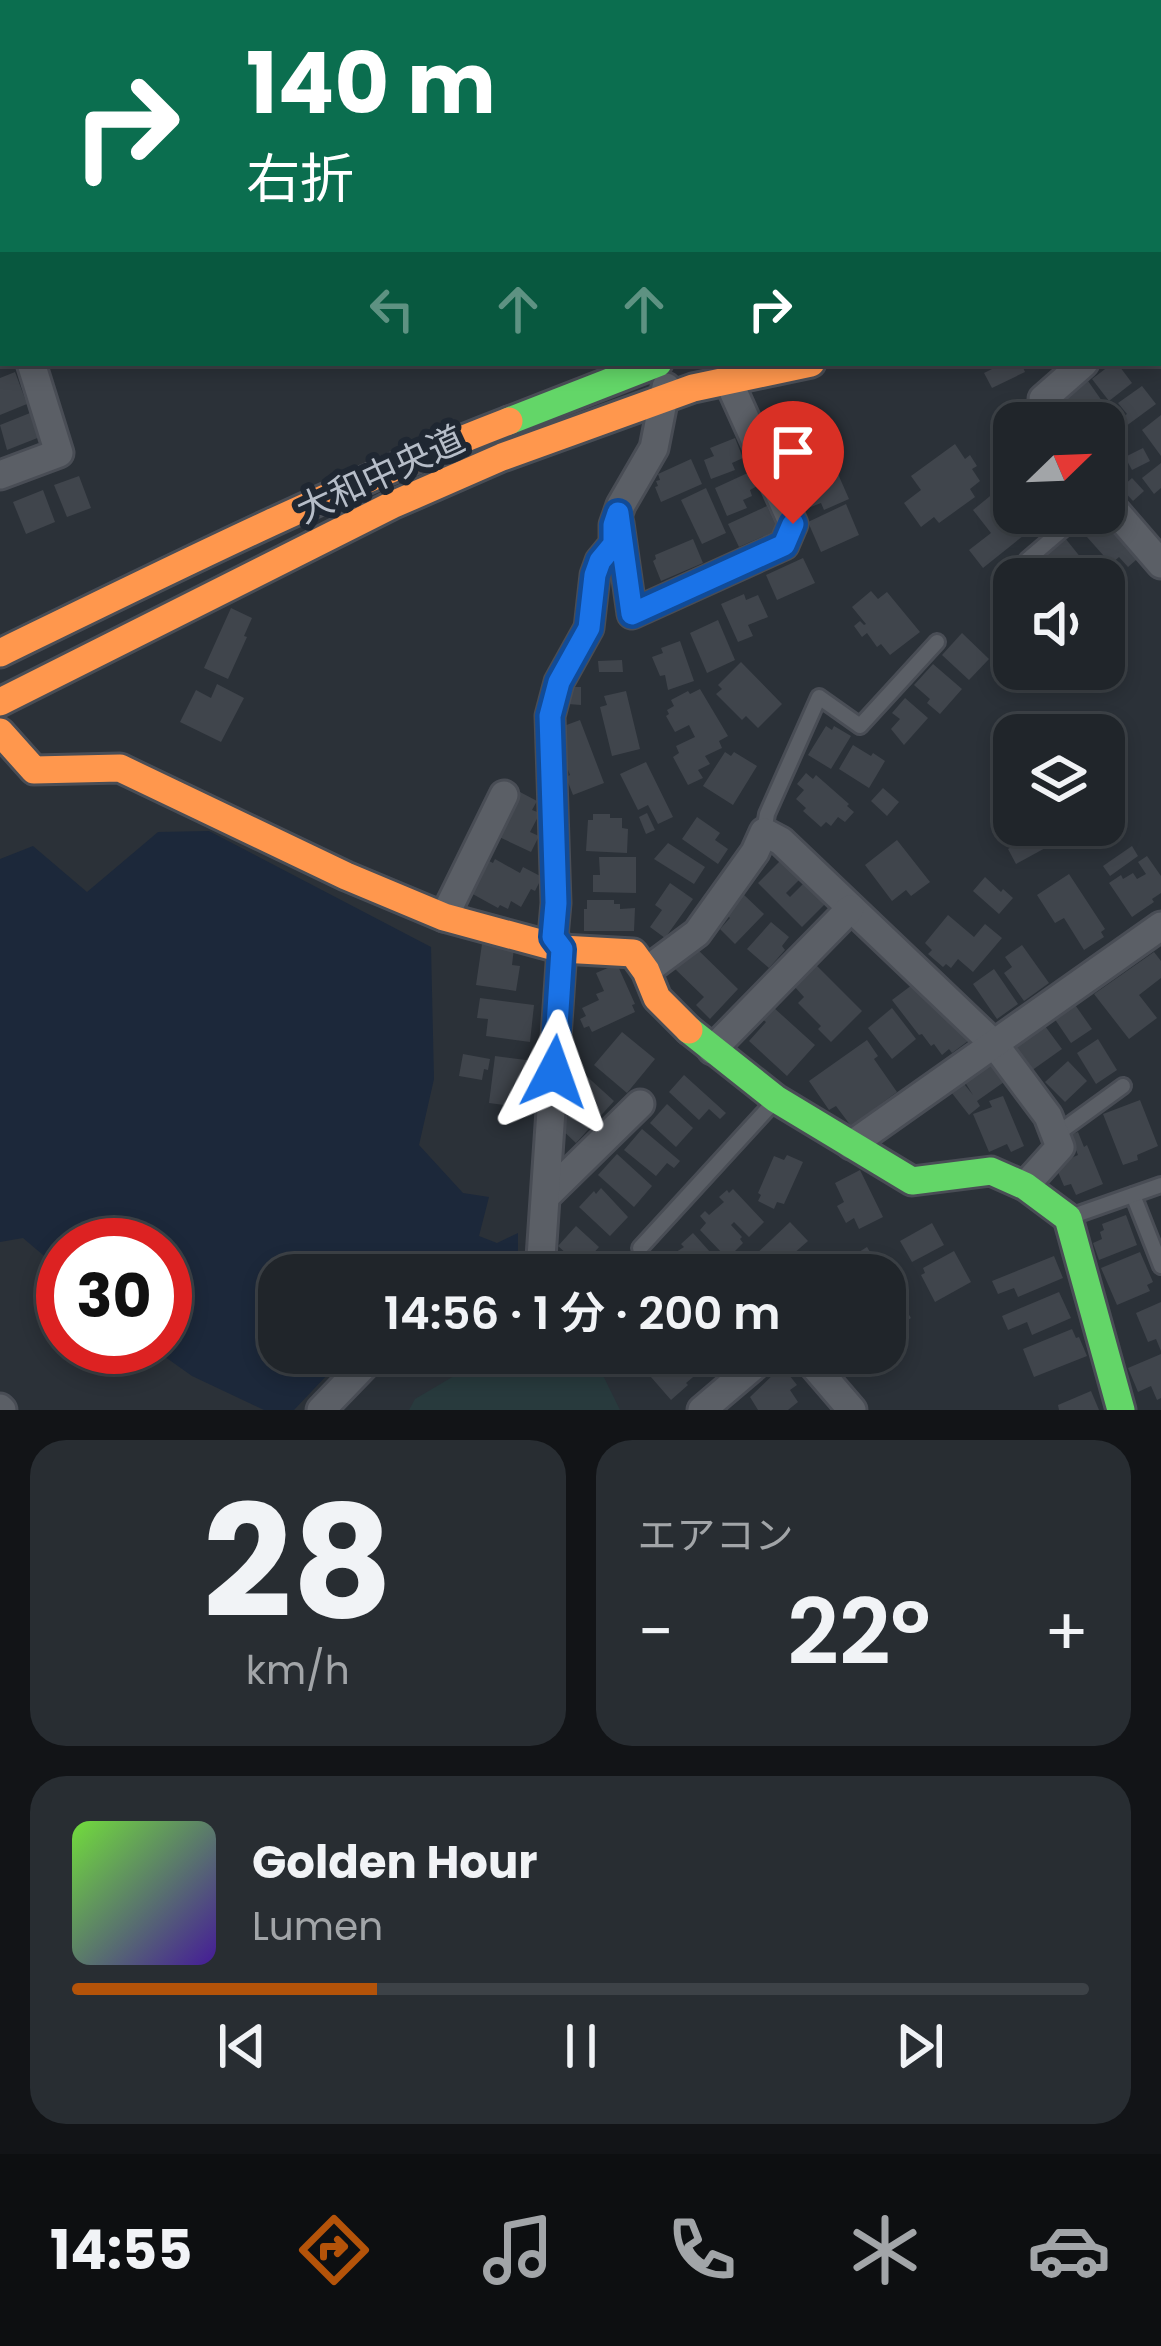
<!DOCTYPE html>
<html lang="ja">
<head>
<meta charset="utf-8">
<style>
	body { margin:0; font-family:Poppins,"Noto Sans JP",sans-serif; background:#282d32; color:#f1f3f6; height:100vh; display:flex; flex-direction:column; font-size:45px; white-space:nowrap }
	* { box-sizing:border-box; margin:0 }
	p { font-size:39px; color:#a2a5a8 }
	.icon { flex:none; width:66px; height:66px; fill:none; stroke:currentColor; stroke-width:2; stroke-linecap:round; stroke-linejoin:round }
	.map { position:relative; height:1410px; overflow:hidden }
	.sheet { display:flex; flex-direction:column; gap:30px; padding:30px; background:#121417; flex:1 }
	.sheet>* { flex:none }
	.guide { position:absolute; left:0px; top:0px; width:1161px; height:366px; box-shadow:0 6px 18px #0003,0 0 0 3px #3d4247; background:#0b6e4f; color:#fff; overflow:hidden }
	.needle { width:78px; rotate:67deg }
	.controls { position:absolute; left:993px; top:402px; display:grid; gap:24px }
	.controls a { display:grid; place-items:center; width:132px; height:132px; border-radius:24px; background:#20252a; box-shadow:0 6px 18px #0003,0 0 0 3px #3d4247; font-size:60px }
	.speed { position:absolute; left:36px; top:1218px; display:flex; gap:24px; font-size:60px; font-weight:700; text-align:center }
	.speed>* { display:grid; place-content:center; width:156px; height:156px; border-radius:50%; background:#20252a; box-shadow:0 6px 18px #0003,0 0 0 3px #3d4247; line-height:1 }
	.speed .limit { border:18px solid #d22; background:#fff; color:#111 }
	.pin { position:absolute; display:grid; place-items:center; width:102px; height:102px; color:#fff; margin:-123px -51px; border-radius:50% 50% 50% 0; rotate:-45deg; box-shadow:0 0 12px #0007 }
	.pin .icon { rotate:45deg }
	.me { position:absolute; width:132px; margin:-66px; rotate:4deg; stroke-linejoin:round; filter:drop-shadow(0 0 9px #0008) }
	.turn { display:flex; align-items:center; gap:42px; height:252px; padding:0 48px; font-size:54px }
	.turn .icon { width:156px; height:156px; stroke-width:2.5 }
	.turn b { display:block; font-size:84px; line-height:102px }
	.lanes { display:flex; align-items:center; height:114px; padding:0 48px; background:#0003; justify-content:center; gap:60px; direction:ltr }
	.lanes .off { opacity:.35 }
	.big { font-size:90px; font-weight:600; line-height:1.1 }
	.sheet .card { flex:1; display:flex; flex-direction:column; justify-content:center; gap:18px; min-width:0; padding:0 42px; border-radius:36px; background:#282d32 }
	.sheet .dial { align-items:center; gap:0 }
	.dial b { font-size:156px; line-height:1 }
	.song { display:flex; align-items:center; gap:36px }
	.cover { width:144px; height:144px; border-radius:18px; background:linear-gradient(135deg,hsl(100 70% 55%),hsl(260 70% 35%)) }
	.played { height:12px; border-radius:6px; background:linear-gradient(90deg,#b45309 30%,#3d4247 30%) }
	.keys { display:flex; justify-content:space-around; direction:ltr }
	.heat { display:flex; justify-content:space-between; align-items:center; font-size:66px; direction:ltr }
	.sheet .tiles { flex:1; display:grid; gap:30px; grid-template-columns:1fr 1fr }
	.card:last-child { grid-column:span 2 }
	.trip { position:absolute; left:258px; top:1254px; width:648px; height:120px; border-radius:36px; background:#20252a; box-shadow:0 6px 18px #0003,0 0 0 3px #3d4247; font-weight:600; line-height:120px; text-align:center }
	.menu { display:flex; height:192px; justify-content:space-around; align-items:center; background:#0d0f11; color:#a2a5a8 }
	.menu .icon { width:84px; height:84px }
	.menu .selected { color:#b45309 }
	.menu b { font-size:54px; color:#f1f3f6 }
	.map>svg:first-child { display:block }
	.green { fill:#283a3d }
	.water { fill:#1c283a }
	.building { fill:#40454c }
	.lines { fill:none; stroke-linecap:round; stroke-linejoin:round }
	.lane-casing { stroke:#494d55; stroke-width:20 }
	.street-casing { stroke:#494d55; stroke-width:33 }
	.fast-casing { stroke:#494d55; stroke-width:33 }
	.slow-casing { stroke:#494d55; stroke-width:33 }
	.lane { stroke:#5b5f66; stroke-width:14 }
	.street { stroke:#5b5f66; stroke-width:27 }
	.fast { stroke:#63d668; stroke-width:27 }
	.slow { stroke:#ff974d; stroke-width:27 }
	.route-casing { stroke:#114b97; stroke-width:30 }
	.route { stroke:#1a73e8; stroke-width:21 }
	.labels { text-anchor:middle; stroke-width:12; stroke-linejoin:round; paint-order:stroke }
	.street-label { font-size:36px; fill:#b6bdc8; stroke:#1f2732 }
</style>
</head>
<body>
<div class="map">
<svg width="1161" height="1410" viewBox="0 0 1161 1410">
	<rect width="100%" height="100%" fill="#2b3138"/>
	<path class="green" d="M493 1353H592L620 1410H409L415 1399Z"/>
	<path class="water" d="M209 831 431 947 434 1079 419 1145 463 1193 489 1197 479 1236 497 1243 518 1233V1272L511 1275H279V1353H348L294 1410H264L192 1376 151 1347H165V1245H63V1272L23 1238 0 1242V859L33 846 87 892 158 832Z"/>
	<g class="building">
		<path d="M1004 363H1021L1025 372 992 388 984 373Z"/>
		<path d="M1113 363H1117L1132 383 1109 401 1092 379Z"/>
		<path d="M15 372 27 404 0 415V378Z"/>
		<path d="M1088 381 1102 401 1073 421 1066 411 1072 407 1066 397Z"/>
		<path d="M1142 386 1156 404 1118 432 1113 424 1127 414 1118 403Z"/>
		<path d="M793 409 796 416 808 411 817 435 783 449 776 433 784 430 779 415Z"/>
		<path d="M30 413 40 437 7 450 0 425Z"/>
		<path d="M1161 415V456L1142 430Z"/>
		<path d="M735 438 743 458 732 463 735 470 711 479 704 460 714 456 710 448Z"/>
		<path d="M823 443 835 470 815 479 809 466 791 474 785 460Z"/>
		<path d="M955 444 965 459 970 455 977 466 972 469 980 481 970 489 975 497 939 523 934 517 921 527 904 503 921 490 911 476Z"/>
		<path d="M1143 448 1150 461 1132 470 1125 457Z"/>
		<path d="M691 459 702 484 661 502 655 487 658 486 656 481 660 480 658 474Z"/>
		<path d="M1161 463V488L1154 494 1142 478Z"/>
		<path d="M752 471 759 485 750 490 752 496 743 500 747 508 727 516 715 488Z"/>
		<path d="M838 474 849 499 824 510 821 503 808 508 801 491Z"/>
		<path d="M79 476 91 508 67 517 54 485Z"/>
		<path d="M1132 478 1144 491 1133 501 1121 488Z"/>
		<path d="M1006 483 1014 493V513H1022L1019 516 1026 525 1034 520 1038 524 983 568 969 550 991 533 973 510Z"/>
		<path d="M706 488 726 533 702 544 681 500Z"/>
		<path d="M43 490 55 522 26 534 13 502Z"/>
		<path d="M846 504 859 535 821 552 808 522Z"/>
		<path d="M767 506 778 530 739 547 728 524Z"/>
		<path d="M1107 511 1144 553 1128 567 1119 557 1111 564 1079 528 1096 513 1100 517Z"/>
		<path d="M1065 538 1098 579H1061L1043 556Z"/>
		<path d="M693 539 703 563 661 581 653 561 656 559 655 555Z"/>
		<path d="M803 558 815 583 777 600 766 575Z"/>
		<path d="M1015 560 1030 579H1014V603L1011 600 1006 604 994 590 1000 585 993 576Z"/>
		<path d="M871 591 878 599 887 592 920 632 890 655 881 644 877 647 867 633 862 637 854 626 860 621 864 625 866 624 852 607Z"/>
		<path d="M744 594 746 600 758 595 768 617 748 625 753 636 738 642 721 604Z"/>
		<path d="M231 608 252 618 244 636 247 637 228 679 204 668Z"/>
		<path d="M718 620 735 660 707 673 690 633Z"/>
		<path d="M962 633 989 659 969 680 942 655Z"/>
		<path d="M680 641 694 681 668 690 665 675 660 676 652 657 663 653 661 648Z"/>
		<path d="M622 660 623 672H599L598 661Z"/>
		<path d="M741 662 782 704 758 728 746 716 742 720 716 694 722 689 718 685Z"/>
		<path d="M933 664 962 689 940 714 927 703 930 699 914 685Z"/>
		<path d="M217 684 244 698 221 742 180 722 196 690 211 698Z"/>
		<path d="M569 687H581V705L568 704Z"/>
		<path d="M700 689 728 736 719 741 722 748 705 756 710 764 698 770 703 778 688 785 673 757 679 753 676 746 695 737 689 725 675 732 666 716 669 714 667 710 674 706 671 700 688 691 690 694Z"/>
		<path d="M626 691 640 749 612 756 600 707 607 705 604 696Z"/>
		<path d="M905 698 928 718 904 745 891 729 900 719 892 713Z"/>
		<path d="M580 720 604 783 573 795 566 777 570 775 559 746 567 742 561 727Z"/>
		<path d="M826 726 832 730 834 726 851 736 831 769 808 755Z"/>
		<path d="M853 745 871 756 873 753 885 761 869 788 839 769Z"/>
		<path d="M725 752 731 756 734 752 757 766 733 805 703 786Z"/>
		<path d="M646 762 673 817 658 824 648 805 638 810 620 774Z"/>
		<path d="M806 773 813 779 816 775 849 804 847 806 854 812 845 822 838 817 831 826 826 822 821 827 803 811 806 808 796 799 804 790 797 784Z"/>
		<path d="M883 788 899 802 887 816 871 801Z"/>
		<path d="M520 792 537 801 532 810 540 813 530 832 539 836 531 852 497 836Z"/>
		<path d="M647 813 655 830 646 834 639 817Z"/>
		<path d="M593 814H610V818H622V828L628 829 627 853 586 851 588 820H593Z"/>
		<path d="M697 817 720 833 715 840 728 849 718 864 682 839Z"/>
		<path d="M1032 825H1049L1058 841 1016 864 1008 849 1016 844 1012 836Z"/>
		<path d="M1074 825H1102L1077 835Z"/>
		<path d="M897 840 930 882 911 896 906 890 892 901 865 865Z"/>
		<path d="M668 843 705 867 694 884 654 859Z"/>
		<path d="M1132 846 1138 856 1110 876 1103 866Z"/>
		<path d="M785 856 804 875 786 893 790 897 808 879 829 900 802 927 758 883Z"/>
		<path d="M1147 856 1161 876V893L1152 899 1154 902 1132 917 1109 883 1121 875 1123 879 1133 873 1137 879 1146 874 1138 862Z"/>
		<path d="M599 857H636V893L593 892V875H600Z"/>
		<path d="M495 859 520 873 523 867 542 877 535 891 531 889 521 907 511 901 508 909 500 905 498 908 469 892 487 860 493 863Z"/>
		<path d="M1069 874 1105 929 1101 932 1104 937 1084 950 1064 918 1055 923 1037 895Z"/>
		<path d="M985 877 1001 892 1003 889 1013 898 999 914 973 891Z"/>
		<path d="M670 883 693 899 665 938 650 927 662 910 655 905Z"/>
		<path d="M743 894 764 914 735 944 720 929 730 918 725 913Z"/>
		<path d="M587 900H614V904H620V909L635 908 634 931H584V909H587Z"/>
		<path d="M948 915 974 937 985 924 1002 938 973 972 958 959 951 968 946 964 943 967 928 954 932 950 925 943Z"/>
		<path d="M771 922 789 937 782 946 785 950 769 968 747 949Z"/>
		<path d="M482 944 514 948 512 965 520 966 516 991 476 985Z"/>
		<path d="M693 945 738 989 710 1019 696 1005 704 997 673 967Z"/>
		<path d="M1022 945 1049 983 1024 1001 1004 973 1012 967 1005 957Z"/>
		<path d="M1154 952 1161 961V978L1139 995 1157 1018 1129 1039 1094 994Z"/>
		<path d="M617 964 635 1004 632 1005 635 1012 592 1032 589 1026 584 1028 580 1019 586 1016 582 1008 599 1000 596 994 604 991 596 973Z"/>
		<path d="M815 964 862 1011 831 1042 818 1029 821 1026 798 1003 804 997 794 986Z"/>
		<path d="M994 969 1018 1004 997 1019 973 984Z"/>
		<path d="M916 982 943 1016 951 1010 972 1038 952 1053 949 1049 942 1055 934 1044 931 1046 922 1034 919 1035 892 1000Z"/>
		<path d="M480 998 534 1005 530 1042 486 1036 488 1019 477 1018Z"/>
		<path d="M1073 1002 1092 1029 1071 1043 1052 1015Z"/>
		<path d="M773 1007 815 1045 787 1076 749 1041 766 1022 762 1019Z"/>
		<path d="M892 1008 916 1039 892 1059 868 1028Z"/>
		<path d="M1042 1022 1062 1049 1031 1071 1012 1043Z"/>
		<path d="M622 1032 655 1059 627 1093 594 1065Z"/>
		<path d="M1098 1039 1117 1070 1096 1084 1077 1053Z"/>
		<path d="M867 1040 878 1056 874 1059 897 1092 851 1126 836 1106 829 1110 809 1081Z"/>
		<path d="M463 1054 490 1059 488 1070 484 1069 482 1080 459 1076Z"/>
		<path d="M495 1056 534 1061 528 1108 489 1103Z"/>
		<path d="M989 1061 1004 1082 977 1101 980 1106 969 1115 948 1088 960 1079 973 1095 963 1079Z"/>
		<path d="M1068 1061 1087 1081 1065 1102 1045 1082Z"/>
		<path d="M582 1072 614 1101 576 1143 557 1125 570 1111 558 1100Z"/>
		<path d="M684 1075 726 1113 720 1119 709 1109 699 1120 669 1092Z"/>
		<path d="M1003 1096 1024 1146 1011 1152 1007 1144 989 1152 973 1114 992 1107 989 1101Z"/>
		<path d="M1140 1100 1158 1146 1137 1155 1138 1160 1123 1165 1103 1114Z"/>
		<path d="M667 1104 693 1128 676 1147 650 1123Z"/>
		<path d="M642 1129 680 1161 674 1168 667 1163 656 1176 624 1150Z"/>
		<path d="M1078 1132 1084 1147 1087 1145 1103 1184 1076 1195 1071 1184 1064 1186 1055 1165 1078 1155 1070 1135Z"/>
		<path d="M617 1154 652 1186 634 1207 598 1175Z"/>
		<path d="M787 1155 803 1162 784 1204 777 1202 774 1209 758 1201 761 1195 758 1193 774 1156 784 1160Z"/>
		<path d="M860 1170 883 1217 859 1229 854 1218 846 1223 837 1206 844 1202 835 1183Z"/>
		<path d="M601 1188 628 1217 610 1236 579 1207 594 1191 596 1194Z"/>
		<path d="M733 1189 764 1222 749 1237 734 1222 731 1225 742 1237 740 1239 743 1243 731 1255 729 1251 724 1255 700 1230 706 1223 700 1216 705 1211 709 1215 724 1202 719 1197 727 1190 729 1193Z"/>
		<path d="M1126 1215 1137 1245 1099 1260 1093 1243 1102 1239 1100 1232 1104 1230 1102 1224Z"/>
		<path d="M790 1222 808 1241 769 1275 753 1257Z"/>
		<path d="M932 1223 944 1245 912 1262 900 1241Z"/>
		<path d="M576 1226 599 1247 576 1272 563 1260 568 1255 558 1246Z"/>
		<path d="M693 1233 719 1262 704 1275H700L692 1265 689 1268 695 1275H635L648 1264 656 1273 665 1265 662 1261 684 1247 681 1244Z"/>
		<path d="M867 1247 882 1272 878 1275H851L843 1262Z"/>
		<path d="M817 1251 832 1271 828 1275H793L804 1267 800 1263Z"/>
		<path d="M954 1251 971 1282 935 1302 921 1275 925 1273 923 1268Z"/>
		<path d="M1140 1252 1153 1282 1147 1285 1150 1291 1117 1305 1101 1268Z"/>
		<path d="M1054 1256 1063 1278 1018 1297 1014 1288 998 1294 992 1281Z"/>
		<path d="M890 1285 911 1318 885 1335V1288Z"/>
		<path d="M1059 1292 1071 1318 1032 1335 1027 1322 1008 1330 1002 1316Z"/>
		<path d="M1161 1302V1351L1156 1339 1148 1342 1136 1313Z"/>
		<path d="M1072 1329 1076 1338 1079 1337 1087 1356 1034 1377 1023 1349Z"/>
		<path d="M647 1353H691L702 1365 696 1369 699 1372 686 1383 688 1385 671 1400 637 1361Z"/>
		<path d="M1161 1354V1398L1157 1400 1151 1386 1138 1392 1128 1368Z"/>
		<path d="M782 1366 797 1385 790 1390 798 1402 788 1410H758L750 1397Z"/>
		<path d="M1091 1391 1099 1410H1059L1058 1405Z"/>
	</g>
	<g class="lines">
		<g class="lane-casing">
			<g id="lane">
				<path d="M1027 560 1082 513"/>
				<path d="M764 832 767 814 819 697 860 726 937 642"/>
				<path d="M1057 1134 1123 1086"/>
				<path d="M1133 1195 1161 1266"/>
				<path d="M1070 1217 1161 1185"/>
				<path d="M640 1248 773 1103"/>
			</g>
		</g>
		<g class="street-casing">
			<g id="street">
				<path d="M1010 0 1012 3"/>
				<path d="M754 3 756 0"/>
				<path d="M1158 171 1161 167"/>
				<path d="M0 273 3 282"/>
				<path d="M1058 423 1043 399 1084 363"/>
				<path d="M0 475 59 453 31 363"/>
				<path d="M1104 498 1161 564"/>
				<path d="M619 523 632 614 784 545 793 524 728 380"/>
				<path d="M444 917 504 795"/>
				<path d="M646 971 697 933 755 852 764 832 781 841 995 1045 1048 1116 1060 1147 1025 1186"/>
				<path d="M712 1050 850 909"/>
				<path d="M851 1145 1161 926"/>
				<path d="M546 1196 640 1104"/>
				<path d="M538 1275 540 1272 562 949 553 937 556 903 550 716 559 682 589 628 595 575 600 561 614 544V525L621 505 654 448 666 387"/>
				<path d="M803 1353 852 1410"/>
				<path d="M0 1408 2 1410"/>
				<path d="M321 1410 376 1353"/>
				<path d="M702 1410 769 1353"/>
			</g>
		</g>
		<g class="fast-casing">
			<g id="fast">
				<path d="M1158 265H1161"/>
				<path d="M509 421 658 363"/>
				<path d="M689 1030 776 1099 912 1181 991 1171 1025 1186 1068 1218 1121 1410"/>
			</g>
		</g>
		<g class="slow-casing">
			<g id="slow">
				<path d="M1158 307 1161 306"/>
				<path d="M0 653C168 571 335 488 509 421"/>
				<path d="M0 702 392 505 502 457 693 388 811 363"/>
				<path d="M0 732 34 770 120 768 346 876 444 917 562 949 633 953 646 971 657 998 689 1030"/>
			</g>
		</g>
		<use href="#lane" class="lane"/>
		<use href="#street" class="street"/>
		<use href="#fast" class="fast"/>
		<use href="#slow" class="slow"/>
	</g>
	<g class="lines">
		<g class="route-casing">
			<path id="route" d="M554 1072 562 949 553 937 556 903 550 716 559 682 589 628 595 575 600 561 614 544V525L618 513 632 614 784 545 793 524"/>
		</g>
		<use href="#route" class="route"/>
	</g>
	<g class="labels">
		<g class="street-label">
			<text transform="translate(380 474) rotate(-25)" y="13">大和中央道</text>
		</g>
	</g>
</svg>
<div class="controls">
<a><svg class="needle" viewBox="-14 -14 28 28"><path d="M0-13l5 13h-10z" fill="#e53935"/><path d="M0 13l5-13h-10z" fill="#a2a5a8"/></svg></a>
<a><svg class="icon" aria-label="sound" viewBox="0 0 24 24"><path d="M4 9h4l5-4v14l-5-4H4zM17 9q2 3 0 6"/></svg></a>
<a><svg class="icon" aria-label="layers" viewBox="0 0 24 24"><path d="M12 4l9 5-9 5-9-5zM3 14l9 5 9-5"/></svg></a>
</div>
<div class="speed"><div class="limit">30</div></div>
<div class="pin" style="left:793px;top:524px;background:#d93025"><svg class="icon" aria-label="arrive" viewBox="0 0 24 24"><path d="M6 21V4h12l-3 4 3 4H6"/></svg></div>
<svg class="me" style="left:554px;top:1072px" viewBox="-20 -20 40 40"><path d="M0-17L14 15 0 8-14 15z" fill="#1a73e8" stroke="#fff" stroke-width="4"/></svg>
<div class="trip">14:56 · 1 分 · 200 m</div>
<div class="guide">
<div class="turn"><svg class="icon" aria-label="right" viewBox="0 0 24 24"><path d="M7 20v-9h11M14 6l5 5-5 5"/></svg><div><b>140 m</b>右折</div></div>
<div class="lanes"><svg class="icon off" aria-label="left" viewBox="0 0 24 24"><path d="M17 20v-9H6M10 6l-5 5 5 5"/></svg><svg class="icon off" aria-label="ahead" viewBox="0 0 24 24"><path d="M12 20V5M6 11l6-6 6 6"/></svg><svg class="icon off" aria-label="ahead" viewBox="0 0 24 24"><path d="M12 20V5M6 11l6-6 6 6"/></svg><svg class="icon" aria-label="right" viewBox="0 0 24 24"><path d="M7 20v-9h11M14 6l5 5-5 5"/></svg></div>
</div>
</div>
<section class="sheet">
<div class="tiles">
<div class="card dial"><b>28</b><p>km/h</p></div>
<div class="card"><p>エアコン</p>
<div class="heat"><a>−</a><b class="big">22°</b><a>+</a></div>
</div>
<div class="card">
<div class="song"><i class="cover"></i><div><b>Golden Hour</b><p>Lumen</p></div></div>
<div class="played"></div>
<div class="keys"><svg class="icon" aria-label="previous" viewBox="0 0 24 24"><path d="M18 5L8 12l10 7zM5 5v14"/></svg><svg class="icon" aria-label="pause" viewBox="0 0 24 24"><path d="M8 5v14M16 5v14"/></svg><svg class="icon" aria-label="next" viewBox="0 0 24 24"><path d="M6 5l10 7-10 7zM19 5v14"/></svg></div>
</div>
</div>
</section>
<nav class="menu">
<b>14:55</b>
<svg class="icon selected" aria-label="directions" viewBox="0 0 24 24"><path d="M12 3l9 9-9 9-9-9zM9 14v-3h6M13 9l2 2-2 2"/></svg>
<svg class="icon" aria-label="music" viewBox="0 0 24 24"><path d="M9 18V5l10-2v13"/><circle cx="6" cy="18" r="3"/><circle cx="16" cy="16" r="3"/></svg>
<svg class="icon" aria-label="phone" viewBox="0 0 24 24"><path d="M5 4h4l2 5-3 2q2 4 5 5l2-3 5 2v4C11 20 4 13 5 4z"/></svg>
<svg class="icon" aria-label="climate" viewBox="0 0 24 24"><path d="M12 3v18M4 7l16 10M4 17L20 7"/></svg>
<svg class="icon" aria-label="car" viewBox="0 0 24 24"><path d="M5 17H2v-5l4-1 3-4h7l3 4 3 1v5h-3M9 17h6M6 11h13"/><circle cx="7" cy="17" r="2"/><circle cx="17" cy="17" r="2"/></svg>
</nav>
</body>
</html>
